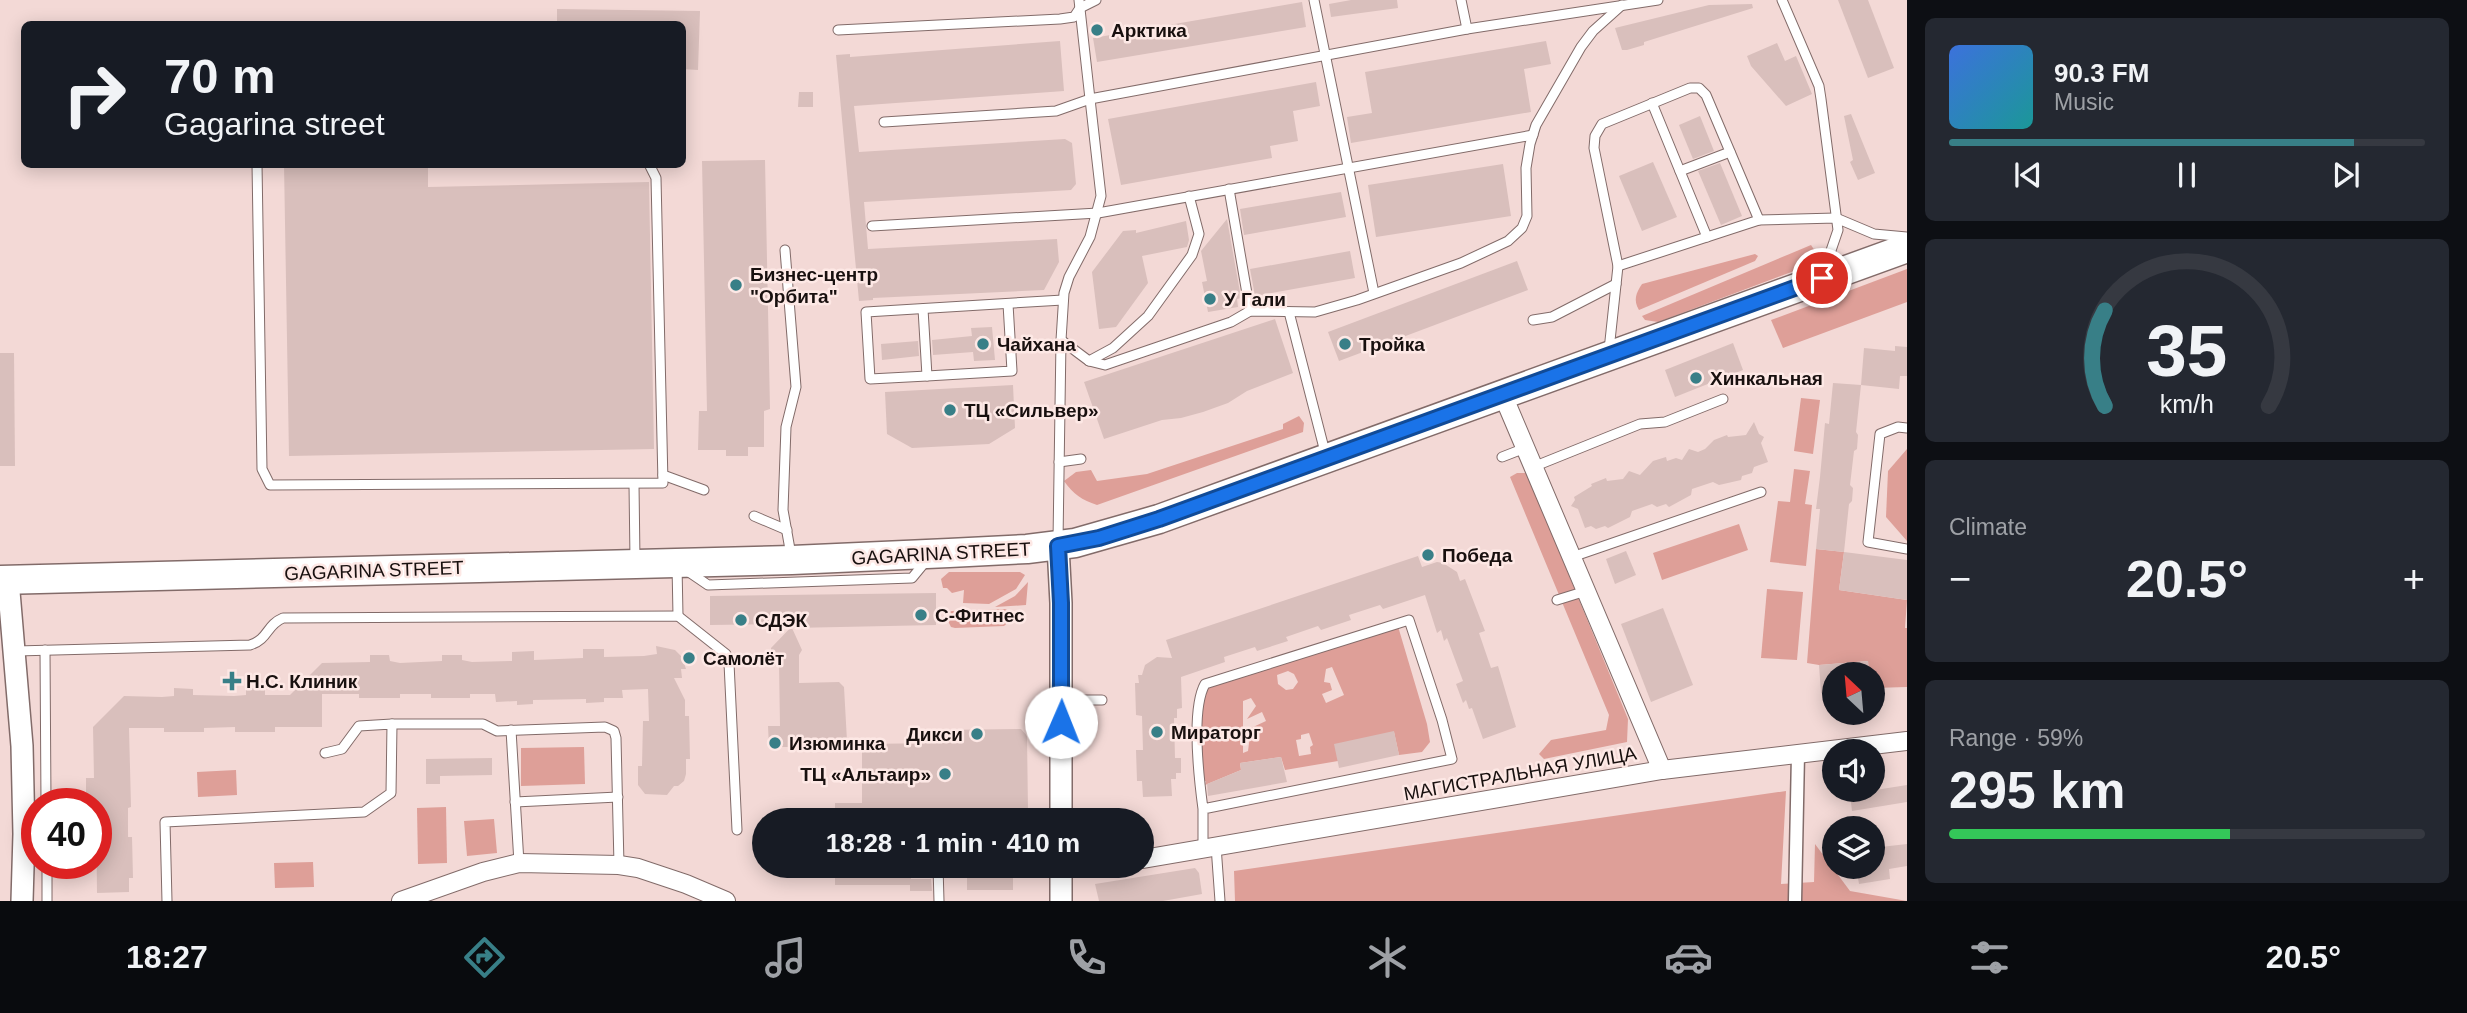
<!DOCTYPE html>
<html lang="en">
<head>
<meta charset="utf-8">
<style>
	body { margin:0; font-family:Helvetica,sans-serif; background:#242831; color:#f1f3f6; height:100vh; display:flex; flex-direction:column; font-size:26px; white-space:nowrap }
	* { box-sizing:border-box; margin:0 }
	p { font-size:23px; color:#9ea1a6 }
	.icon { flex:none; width:38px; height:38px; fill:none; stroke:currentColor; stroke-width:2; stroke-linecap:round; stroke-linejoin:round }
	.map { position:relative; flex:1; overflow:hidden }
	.sheet { display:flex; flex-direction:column; gap:18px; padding:18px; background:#0d0f14; width:560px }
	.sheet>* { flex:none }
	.hud { position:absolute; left:21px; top:21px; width:665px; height:147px; border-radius:10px; box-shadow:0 4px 18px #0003; background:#171b24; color:#f1f3f6; overflow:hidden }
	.needle { width:46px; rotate:334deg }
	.fabs { position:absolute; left:1822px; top:662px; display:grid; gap:14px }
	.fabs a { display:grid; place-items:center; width:63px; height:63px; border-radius:50%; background:#171b24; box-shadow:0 4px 18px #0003; font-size:35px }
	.speed { position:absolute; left:21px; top:788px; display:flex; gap:14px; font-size:35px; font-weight:700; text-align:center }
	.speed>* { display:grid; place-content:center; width:91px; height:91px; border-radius:50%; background:#171b24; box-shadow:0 4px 18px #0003; line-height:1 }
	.speed .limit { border:10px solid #d22; background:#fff; color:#111 }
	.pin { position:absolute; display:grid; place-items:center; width:60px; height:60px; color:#fff; margin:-30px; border:4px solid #fff; border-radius:50%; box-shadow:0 2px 7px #0007 }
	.me { position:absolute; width:77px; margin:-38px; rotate:1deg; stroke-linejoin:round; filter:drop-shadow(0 0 5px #0008) }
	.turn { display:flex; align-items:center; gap:24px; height:147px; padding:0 28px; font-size:32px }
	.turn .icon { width:91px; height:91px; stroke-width:2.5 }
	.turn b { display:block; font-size:49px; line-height:60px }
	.big { font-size:52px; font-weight:700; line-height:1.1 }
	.sheet .widget { flex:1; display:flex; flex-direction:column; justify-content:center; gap:10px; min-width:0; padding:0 24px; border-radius:10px; background:#242831 }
	.sheet .dial { align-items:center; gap:0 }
	.dial svg { height:182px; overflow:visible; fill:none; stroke:#363941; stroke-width:7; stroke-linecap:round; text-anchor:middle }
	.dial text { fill:#f1f3f6; stroke:none }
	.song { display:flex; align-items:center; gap:21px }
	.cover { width:84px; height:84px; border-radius:10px; background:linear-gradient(135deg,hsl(220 70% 55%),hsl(180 70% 35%)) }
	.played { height:7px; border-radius:4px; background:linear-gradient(90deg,#387f87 85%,#363941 85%) }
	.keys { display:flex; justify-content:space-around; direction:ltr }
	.heat { display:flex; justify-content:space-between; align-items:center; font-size:38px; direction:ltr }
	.charge { height:10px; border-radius:5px; background:linear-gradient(90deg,#34c759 59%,#363941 0) }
	.trip { position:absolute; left:752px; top:808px; width:402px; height:70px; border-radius:35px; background:#171b24; box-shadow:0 4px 18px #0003; font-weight:700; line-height:70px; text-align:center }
	.dock { display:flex; height:112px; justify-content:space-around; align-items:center; background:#090b0e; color:#9ea1a6 }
	.dock .icon { width:49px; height:49px }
	.dock .active { color:#387f87 }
	.dock b { font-size:32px; color:#f1f3f6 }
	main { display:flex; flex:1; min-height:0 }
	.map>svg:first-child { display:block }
	.green { fill:#de9f98; fill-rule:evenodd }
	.building { fill:#d9bfbc }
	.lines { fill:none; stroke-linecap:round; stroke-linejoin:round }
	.service-casing { stroke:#826b69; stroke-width:11 }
	.pedestrian-casing { stroke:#826b69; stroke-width:15 }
	.minor-casing { stroke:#826b69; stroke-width:20 }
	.tertiary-casing { stroke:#826b69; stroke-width:24 }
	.primary-casing { stroke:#826b69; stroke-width:31 }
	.service { stroke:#fff; stroke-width:9 }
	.pedestrian { stroke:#fff; stroke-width:12 }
	.minor { stroke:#fff; stroke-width:18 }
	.tertiary { stroke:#fff; stroke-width:21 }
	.primary { stroke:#fff; stroke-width:28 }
	.route-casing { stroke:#114b97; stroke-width:18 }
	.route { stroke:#1a73e8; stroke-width:12 }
	.poi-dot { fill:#387f87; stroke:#fde8e5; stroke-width:2.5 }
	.labels { text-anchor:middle; stroke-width:5; stroke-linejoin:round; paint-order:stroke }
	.poi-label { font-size:19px; font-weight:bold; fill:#18100f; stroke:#fde8e5; text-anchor:start }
	.street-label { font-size:19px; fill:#18100f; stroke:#fde8e5 }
</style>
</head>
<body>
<main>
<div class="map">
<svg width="1907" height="901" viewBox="0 0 1907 901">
	<rect width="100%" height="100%" fill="#f3d9d6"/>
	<g class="green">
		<path d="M1811 245 1817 254 1805 267 1658 322 1645 320 1642 316Z"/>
		<path d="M1755 254 1758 256 1755 261 1639 310C1633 300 1636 293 1642 284Z"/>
		<path d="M1907 269V302L1783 348 1771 320Z"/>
		<path d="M1801 398 1820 400 1813 454 1794 451Z"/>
		<path d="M1299 416 1304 423 1303 432 1097 505C1082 500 1073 494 1064 481L1076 472 1091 470 1097 481 1147 474 1283 429V424Z"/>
		<path d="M1907 449V541L1886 517 1888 471Z"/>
		<path d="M1794 469 1810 471 1805 504 1812 505 1806 566 1770 562 1778 501 1790 502Z"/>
		<path d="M1517 473H1527L1628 719 1627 742 1544 759 1539 754 1551 740 1606 730 1609 715 1510 477Z"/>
		<path d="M1739 524 1748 550 1662 580 1653 553Z"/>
		<path d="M1816 549 1844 552 1839 590 1907 600 1905 628H1907V687L1873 688 1872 674H1869L1868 661 1819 665 1807 663Z"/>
		<path d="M949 572H1020L1025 575 1016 589 989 604 963 603 964 590 952 593 947 588H943L941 579Z"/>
		<path d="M1028 582 1026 605 995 607 1015 596Z"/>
		<path d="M1767 589 1803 592 1797 660 1761 658Z"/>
		<path d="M1005 609 1013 613V618L1004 626 955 628 951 627 947 619 949 612 952 611Z"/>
		<path d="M1397 623 1427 724 1430 742 1422 752 1399 755 1394 732 1338 761 1285 770 1281 757 1240 763 1241 770 1205 785 1206 781 1199 783 1198 710 1205 684ZM1332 667 1344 695 1326 703 1322 694 1332 690 1330 683 1324 682 1326 669ZM1288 671 1294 674 1298 682 1293 689 1286 690 1278 684 1277 675ZM1251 698 1256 706 1247 719 1262 712 1266 721 1251 728 1248 751 1243 753V701ZM1309 733 1313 745 1310 747 1311 754 1299 756 1296 740 1301 739V735Z"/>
		<path d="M584 747 585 784 521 786V748Z"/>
		<path d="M236 770 237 795 198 797 197 772Z"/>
		<path d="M1786 791 1781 884 1814 882 1815 844 1850 891 1907 901H1235L1234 871Z"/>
		<path d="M446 807 447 863 418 864 417 808Z"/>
		<path d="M494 819 497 853 467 856 464 821Z"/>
		<path d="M313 862 314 887 275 888 274 863Z"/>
	</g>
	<g class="building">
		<path d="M1351 0H1397L1398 8 1331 17 1329 4Z"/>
		<path d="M1838 0H1868L1894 68 1868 78Z"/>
		<path d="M1302 2 1306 27 1097 62 1093 38Z"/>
		<path d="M1752 4 1753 8 1644 42V45L1627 50H1622L1615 28 1709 5Z"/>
		<path d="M557 9 700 11 698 70 682 69V24H557Z"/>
		<path d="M1060 41 1064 91 854 106 859 152 1065 139 1072 143 1076 184 1071 190 864 202 868 249 1057 239 1059 262 1044 290 873 298V300L859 301 836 55 850 54V57Z"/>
		<path d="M1546 41 1551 64 1524 69 1531 112 1351 143 1347 117 1372 113 1365 72Z"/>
		<path d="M1777 43 1785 61 1796 56 1812 94 1786 106 1751 66 1747 56Z"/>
		<path d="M1316 82 1320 106 1293 111 1298 141 1270 146 1272 158 1121 185 1108 119Z"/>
		<path d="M799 92H813V107H798Z"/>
		<path d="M1851 114 1875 173 1858 180 1850 162 1853 160 1844 116Z"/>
		<path d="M1700 116 1714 151 1693 159 1679 125Z"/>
		<path d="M765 160 770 409 764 411V447H748V456H726V450H698L699 411H707L702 161Z"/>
		<path d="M1653 162 1677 217 1642 231 1619 176Z"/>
		<path d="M1720 163 1742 216 1721 225 1698 171Z"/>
		<path d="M284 164H428V187L649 182 654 449 289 456Z"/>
		<path d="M1503 164 1511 216 1376 237 1368 185Z"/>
		<path d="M1341 192 1346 217 1244 235 1240 209Z"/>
		<path d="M1227 219 1241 298 1237 299 1238 307 1208 312 1202 282 1207 281 1201 251Z"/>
		<path d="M1186 221 1189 240 1187 247 1142 256 1148 283 1116 327 1099 329 1092 272 1123 231 1136 230V233Z"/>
		<path d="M1350 251 1355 278 1255 296 1250 269Z"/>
		<path d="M1517 261 1528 290 1339 361 1328 332Z"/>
		<path d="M1275 319 1293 373 1247 391 1228 403 1203 412 1181 418 1162 420 1104 439 1084 382Z"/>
		<path d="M992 327 995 360 974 361 973 352 933 355 932 340 972 336 971 328Z"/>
		<path d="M918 341 919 356 882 360 881 344Z"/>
		<path d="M1733 343 1743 370 1675 397 1665 370Z"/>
		<path d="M1895 346 1907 347V376H1900L1899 389 1861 385 1864 348 1895 351Z"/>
		<path d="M0 353H14L15 466H0Z"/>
		<path d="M1833 383 1861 385 1856 432 1858 435 1857 449 1854 451 1850 485 1853 488 1852 501 1849 504 1844 552 1816 549 1820 509H1816L1820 477 1825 423 1829 424Z"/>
		<path d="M1013 385 1015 428 989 444 912 448 887 434 885 392Z"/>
		<path d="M1754 422 1759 434 1764 437 1761 443 1768 462 1754 467 1752 473 1742 476 1741 480 1719 485 1713 482 1692 489 1691 495 1669 507 1666 504 1657 507 1652 504 1632 511 1630 517 1608 528 1605 526 1596 529 1591 526 1585 528 1578 509 1571 506 1575 500 1574 497 1592 486 1591 484 1606 478 1607 481 1623 479 1629 471 1640 475 1653 461 1666 457 1667 461 1676 458 1682 460 1689 449 1698 452 1705 449 1714 440 1727 435 1728 437 1746 435Z"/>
		<path d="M1626 551 1636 575 1615 584 1606 559Z"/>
		<path d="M1844 552 1907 560V600L1839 590Z"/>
		<path d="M1418 556 1422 567 1437 562 1443 563 1457 572 1460 581 1465 579 1485 631 1479 633 1491 668 1498 666 1516 727 1483 739 1472 708 1469 709 1466 700 1463 703 1456 684 1463 681 1447 638 1444 641 1441 630 1437 633 1425 595 1383 609 1380 605 1349 615 1351 620 1321 630 1318 626 1286 637 1288 641 1257 651 1255 647 1224 657 1225 662 1181 677 1182 708 1177 709V718H1174L1175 758H1181V773H1176V779H1171L1172 796 1143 797 1142 781H1137L1136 750H1143L1142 716 1136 715 1135 683H1139L1138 675H1142L1145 665 1157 657 1172 658 1166 640Z"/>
		<path d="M936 593V625L792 628 802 650 799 655V683L839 682 844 687 847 741 840 747H769L768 726H780L779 662 774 660 771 654V648L794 624 710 625V596Z"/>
		<path d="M1663 608 1693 685 1651 702 1621 624Z"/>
		<path d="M656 646 675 650 682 657 686 669H681L682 678H674L685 700V716H689L690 759H686V774L684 781 678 786H674L667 795 645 794 638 785V766H642L643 721H649L648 689 622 690 623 698H604V702L586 703V699L533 700V704L517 705V701L496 702 495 694H470V698H431V694H400V698H359V694H322V727H275V732H235V727L204 728V732H164V728H129L131 807 128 808V837H132L133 878H129V892L97 893 96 803H94V797L86 798V778H94L93 727 124 696 162 697 174 696V688L193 689V695L234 696 246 695V688H265V695H290L322 663 370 662V655H389L390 661 400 663 442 661V655H462V660L472 662 512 661V652L534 651V660L583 658V649H604V657L644 656 657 654Z"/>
		<path d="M1868 661 1869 674H1834V691L1821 693 1819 665Z"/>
		<path d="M1021 729 1027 736 1028 811H1012V821H966V817L911 818V821H835V803H862V744L940 743V730Z"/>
		<path d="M1394 731 1399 755 1339 768 1334 744Z"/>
		<path d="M1281 757 1287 782 1208 796 1207 784 1241 770 1240 763Z"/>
		<path d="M492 758V775L440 776V784H426V759Z"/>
		<path d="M1907 785V802L1852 811 1850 794Z"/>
		<path d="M1907 844V866L1889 869 1890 879 1859 884 1856 866H1872V848Z"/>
		<path d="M835 866H911V879H931L932 891H910V885H835Z"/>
		<rect x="967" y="866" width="46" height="24"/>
		<path d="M1195 868 1199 873 1202 894 1163 901H1099L1095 884Z"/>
	</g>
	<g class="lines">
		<g class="service-casing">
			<g id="service">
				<path d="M1314 0 1374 293"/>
				<path d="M1461 0 1467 29"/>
				<path d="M1782 0 1819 86 1821 99 1838 230 1824 271"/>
				<path d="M838 30 1060 19 1074 17 1080 8 1096 0"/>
				<path d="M1652 103 1707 237"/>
				<path d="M884 122 1056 111 1090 99 1079 0"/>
				<path d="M257 164 262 469 270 485 663 483 656 178 649 164"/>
				<path d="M1680 171 1730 152"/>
				<path d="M1229 189 1250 311"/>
				<path d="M872 226 1098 213 1533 135"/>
				<path d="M785 250 796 387 786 427 783 510 791 555"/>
				<path d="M1618 266 1759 220"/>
				<path d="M923 309 927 376 1012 371 1008 304"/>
				<path d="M1289 312 1326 456"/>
				<path d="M1533 320 1552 317 1616 284"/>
				<path d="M1061 340 1089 361 1105 365 1231 322 1250 311 1315 312 1357 300 1461 263 1508 241 1522 228 1527 216 1526 168 1530 144 1536 125 1581 47 1593 31 1622 5"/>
				<path d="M1609 350 1618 266 1594 148 1595 136 1602 124 1690 88H1699L1706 95 1759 220 1836 218 1874 234 1907 237"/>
				<path d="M1089 361 1113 348 1148 316 1192 255 1199 234 1189 196"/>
				<path d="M927 376 870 379 866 312 1063 300"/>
				<path d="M1907 428 1898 427 1880 434 1868 542 1907 549"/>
				<path d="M1502 457 1525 448"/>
				<path d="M1059 462 1081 459"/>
				<path d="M1533 467 1640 424 1665 422 1723 399"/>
				<path d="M663 475 704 490"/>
				<path d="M634 484 635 560"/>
				<path d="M754 516 787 530"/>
				<path d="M1058 541 1061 340 1064 293 1069 277 1090 237 1101 196 1090 99 1467 29 1658 0"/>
				<path d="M1572 557 1761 492"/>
				<path d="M677 565 678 616"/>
				<path d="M686 570 708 585 912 578 926 561"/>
				<path d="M1557 600 1586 591"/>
				<path d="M45 650 46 803"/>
				<path d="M16 651 250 645C269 639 266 625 283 618L678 616 726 654 729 663 737 830"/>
				<path d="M1062 700H1102"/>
				<path d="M392 724H483L497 731 605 727 614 731 616 738 619 865"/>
				<path d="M511 730 519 863"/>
				<path d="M515 802 618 797"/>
				<path d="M1216 846 1220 901"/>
				<path d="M1203 849V809L1452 759 1442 720 1409 620 1205 684C1191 709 1199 779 1203 809"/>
				<path d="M47 863V901"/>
				<path d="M938 866 939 901"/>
				<path d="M167 901 165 822 364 812 391 793 392 724 359 726 342 749 325 753"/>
			</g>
		</g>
		<g class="pedestrian-casing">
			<path id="pedestrian" d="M1795 901 1798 754"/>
		</g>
		<g class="minor-casing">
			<g id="minor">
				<path d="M1502 393 1662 770"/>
				<path d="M1143 859 1662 770 1907 741"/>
				<path d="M1061 868 1077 866"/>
				<path d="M401 901 483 872 519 863 619 865 638 868 686 884 726 901"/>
			</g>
		</g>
		<g class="tertiary-casing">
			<g id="tertiary">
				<path d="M1058 546 1061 603V821"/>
				<path d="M8 580 22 746 24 834 22 901"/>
				<path d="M1061 866V901"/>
			</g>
		</g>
		<g class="primary-casing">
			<path id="primary" d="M0 580 792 560 949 553 1027 549 1075 543 1159 519 1907 248"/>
		</g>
		<use href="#service" class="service"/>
		<use href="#pedestrian" class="pedestrian"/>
		<use href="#minor" class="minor"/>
		<use href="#tertiary" class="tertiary"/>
		<use href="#primary" class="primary"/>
	</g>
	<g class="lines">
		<g class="route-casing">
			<path id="route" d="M1061 722V603L1058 546 1099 538 1159 519 1822 278"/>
		</g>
		<use href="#route" class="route"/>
	</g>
	<g class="poi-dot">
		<circle cx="1097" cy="30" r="7"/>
		<circle cx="736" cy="285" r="7"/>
		<circle cx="1210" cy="299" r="7"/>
		<circle cx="983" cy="344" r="7"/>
		<circle cx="1345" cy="344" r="7"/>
		<circle cx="1696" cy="378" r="7"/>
		<circle cx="950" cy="410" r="7"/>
		<circle cx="1428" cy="555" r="7"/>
		<circle cx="921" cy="615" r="7"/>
		<circle cx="741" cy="620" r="7"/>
		<circle cx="689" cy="658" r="7"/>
		<path d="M228.5 670.5h7v7h7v7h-7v7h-7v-7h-7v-7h7z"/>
		<circle cx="1157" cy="732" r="7"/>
		<circle cx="977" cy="734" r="7"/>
		<circle cx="775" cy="743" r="7"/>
		<circle cx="945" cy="774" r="7"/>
	</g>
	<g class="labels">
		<g class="poi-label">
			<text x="1111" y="37">Арктика</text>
			<text x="750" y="281">Бизнес-центр<tspan x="750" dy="22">"Орбита"</tspan></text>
			<text x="1224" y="306">У Гали</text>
			<text x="997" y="351">Чайхана</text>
			<text x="1359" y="351">Тройка</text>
			<text x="1710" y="385">Хинкальная</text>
			<text x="964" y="417">ТЦ «Сильвер»</text>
			<text x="1442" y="562">Победа</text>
			<text x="935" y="622">С-Фитнес</text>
			<text x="755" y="627">СДЭК</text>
			<text x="703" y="665">Самолёт</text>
			<text x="246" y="688">Н.С. Клиник</text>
			<text x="1171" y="739">Мираторг</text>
			<text x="963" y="741" text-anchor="end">Дикси</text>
			<text x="789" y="750">Изюминка</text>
			<text x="931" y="781" text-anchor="end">ТЦ «Альтаир»</text>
		</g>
		<g class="street-label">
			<text transform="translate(941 553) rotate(-3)" y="7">GAGARINA STREET</text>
			<text transform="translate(374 570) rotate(-2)" y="7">GAGARINA STREET</text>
			<text transform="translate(1520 773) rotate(-10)" y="7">МАГИСТРАЛЬНАЯ УЛИЦА</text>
		</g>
	</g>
</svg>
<div class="fabs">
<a><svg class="needle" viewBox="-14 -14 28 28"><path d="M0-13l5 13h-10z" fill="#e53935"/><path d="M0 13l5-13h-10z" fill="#9ea1a6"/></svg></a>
<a><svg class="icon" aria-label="sound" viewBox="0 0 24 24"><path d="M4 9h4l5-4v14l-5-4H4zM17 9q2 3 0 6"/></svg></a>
<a><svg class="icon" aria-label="layers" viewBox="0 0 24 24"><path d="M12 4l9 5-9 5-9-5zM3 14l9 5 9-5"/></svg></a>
</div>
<div class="speed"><div class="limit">40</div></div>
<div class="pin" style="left:1822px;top:278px;background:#d93025"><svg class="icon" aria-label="arrive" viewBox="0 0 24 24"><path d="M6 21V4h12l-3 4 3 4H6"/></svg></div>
<svg class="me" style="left:1061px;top:722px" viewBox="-20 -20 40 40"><circle r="19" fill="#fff"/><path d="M0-13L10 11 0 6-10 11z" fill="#1a73e8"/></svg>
<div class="trip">18:28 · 1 min · 410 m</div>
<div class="hud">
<div class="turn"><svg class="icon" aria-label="right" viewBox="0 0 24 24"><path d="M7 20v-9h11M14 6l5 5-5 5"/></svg><div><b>70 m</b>Gagarina street</div></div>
</div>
</div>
<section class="sheet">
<div class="widget">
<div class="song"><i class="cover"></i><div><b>90.3 FM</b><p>Music</p></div></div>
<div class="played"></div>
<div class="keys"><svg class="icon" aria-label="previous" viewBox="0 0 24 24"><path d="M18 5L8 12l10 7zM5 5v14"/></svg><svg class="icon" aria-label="pause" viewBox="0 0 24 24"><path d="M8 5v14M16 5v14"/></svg><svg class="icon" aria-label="next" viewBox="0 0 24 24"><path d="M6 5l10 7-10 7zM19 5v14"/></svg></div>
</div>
<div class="widget dial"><svg viewBox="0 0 100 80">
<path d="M14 69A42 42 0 1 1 86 69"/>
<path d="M14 69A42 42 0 0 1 14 27" stroke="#387f87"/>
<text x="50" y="56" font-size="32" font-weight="700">35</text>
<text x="50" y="72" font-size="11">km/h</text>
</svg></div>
<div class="widget"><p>Climate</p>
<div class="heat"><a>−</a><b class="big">20.5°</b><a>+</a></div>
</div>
<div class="widget"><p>Range · 59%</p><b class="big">295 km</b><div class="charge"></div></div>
</section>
</main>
<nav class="dock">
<b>18:27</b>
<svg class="icon active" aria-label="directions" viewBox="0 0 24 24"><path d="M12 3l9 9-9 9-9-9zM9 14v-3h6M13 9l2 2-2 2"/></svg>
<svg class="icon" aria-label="music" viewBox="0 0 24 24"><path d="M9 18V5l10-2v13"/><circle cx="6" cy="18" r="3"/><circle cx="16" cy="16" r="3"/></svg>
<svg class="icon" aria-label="phone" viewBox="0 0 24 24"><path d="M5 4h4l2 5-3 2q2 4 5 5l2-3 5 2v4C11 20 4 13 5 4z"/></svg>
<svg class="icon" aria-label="climate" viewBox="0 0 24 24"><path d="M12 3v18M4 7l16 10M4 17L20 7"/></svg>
<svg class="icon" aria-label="car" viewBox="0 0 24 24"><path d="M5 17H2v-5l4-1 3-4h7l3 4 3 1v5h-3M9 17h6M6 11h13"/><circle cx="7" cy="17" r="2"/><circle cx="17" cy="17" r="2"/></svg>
<svg class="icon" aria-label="filters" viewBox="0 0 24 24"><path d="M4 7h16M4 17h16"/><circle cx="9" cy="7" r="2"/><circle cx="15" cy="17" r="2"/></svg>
<b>20.5°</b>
</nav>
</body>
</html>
